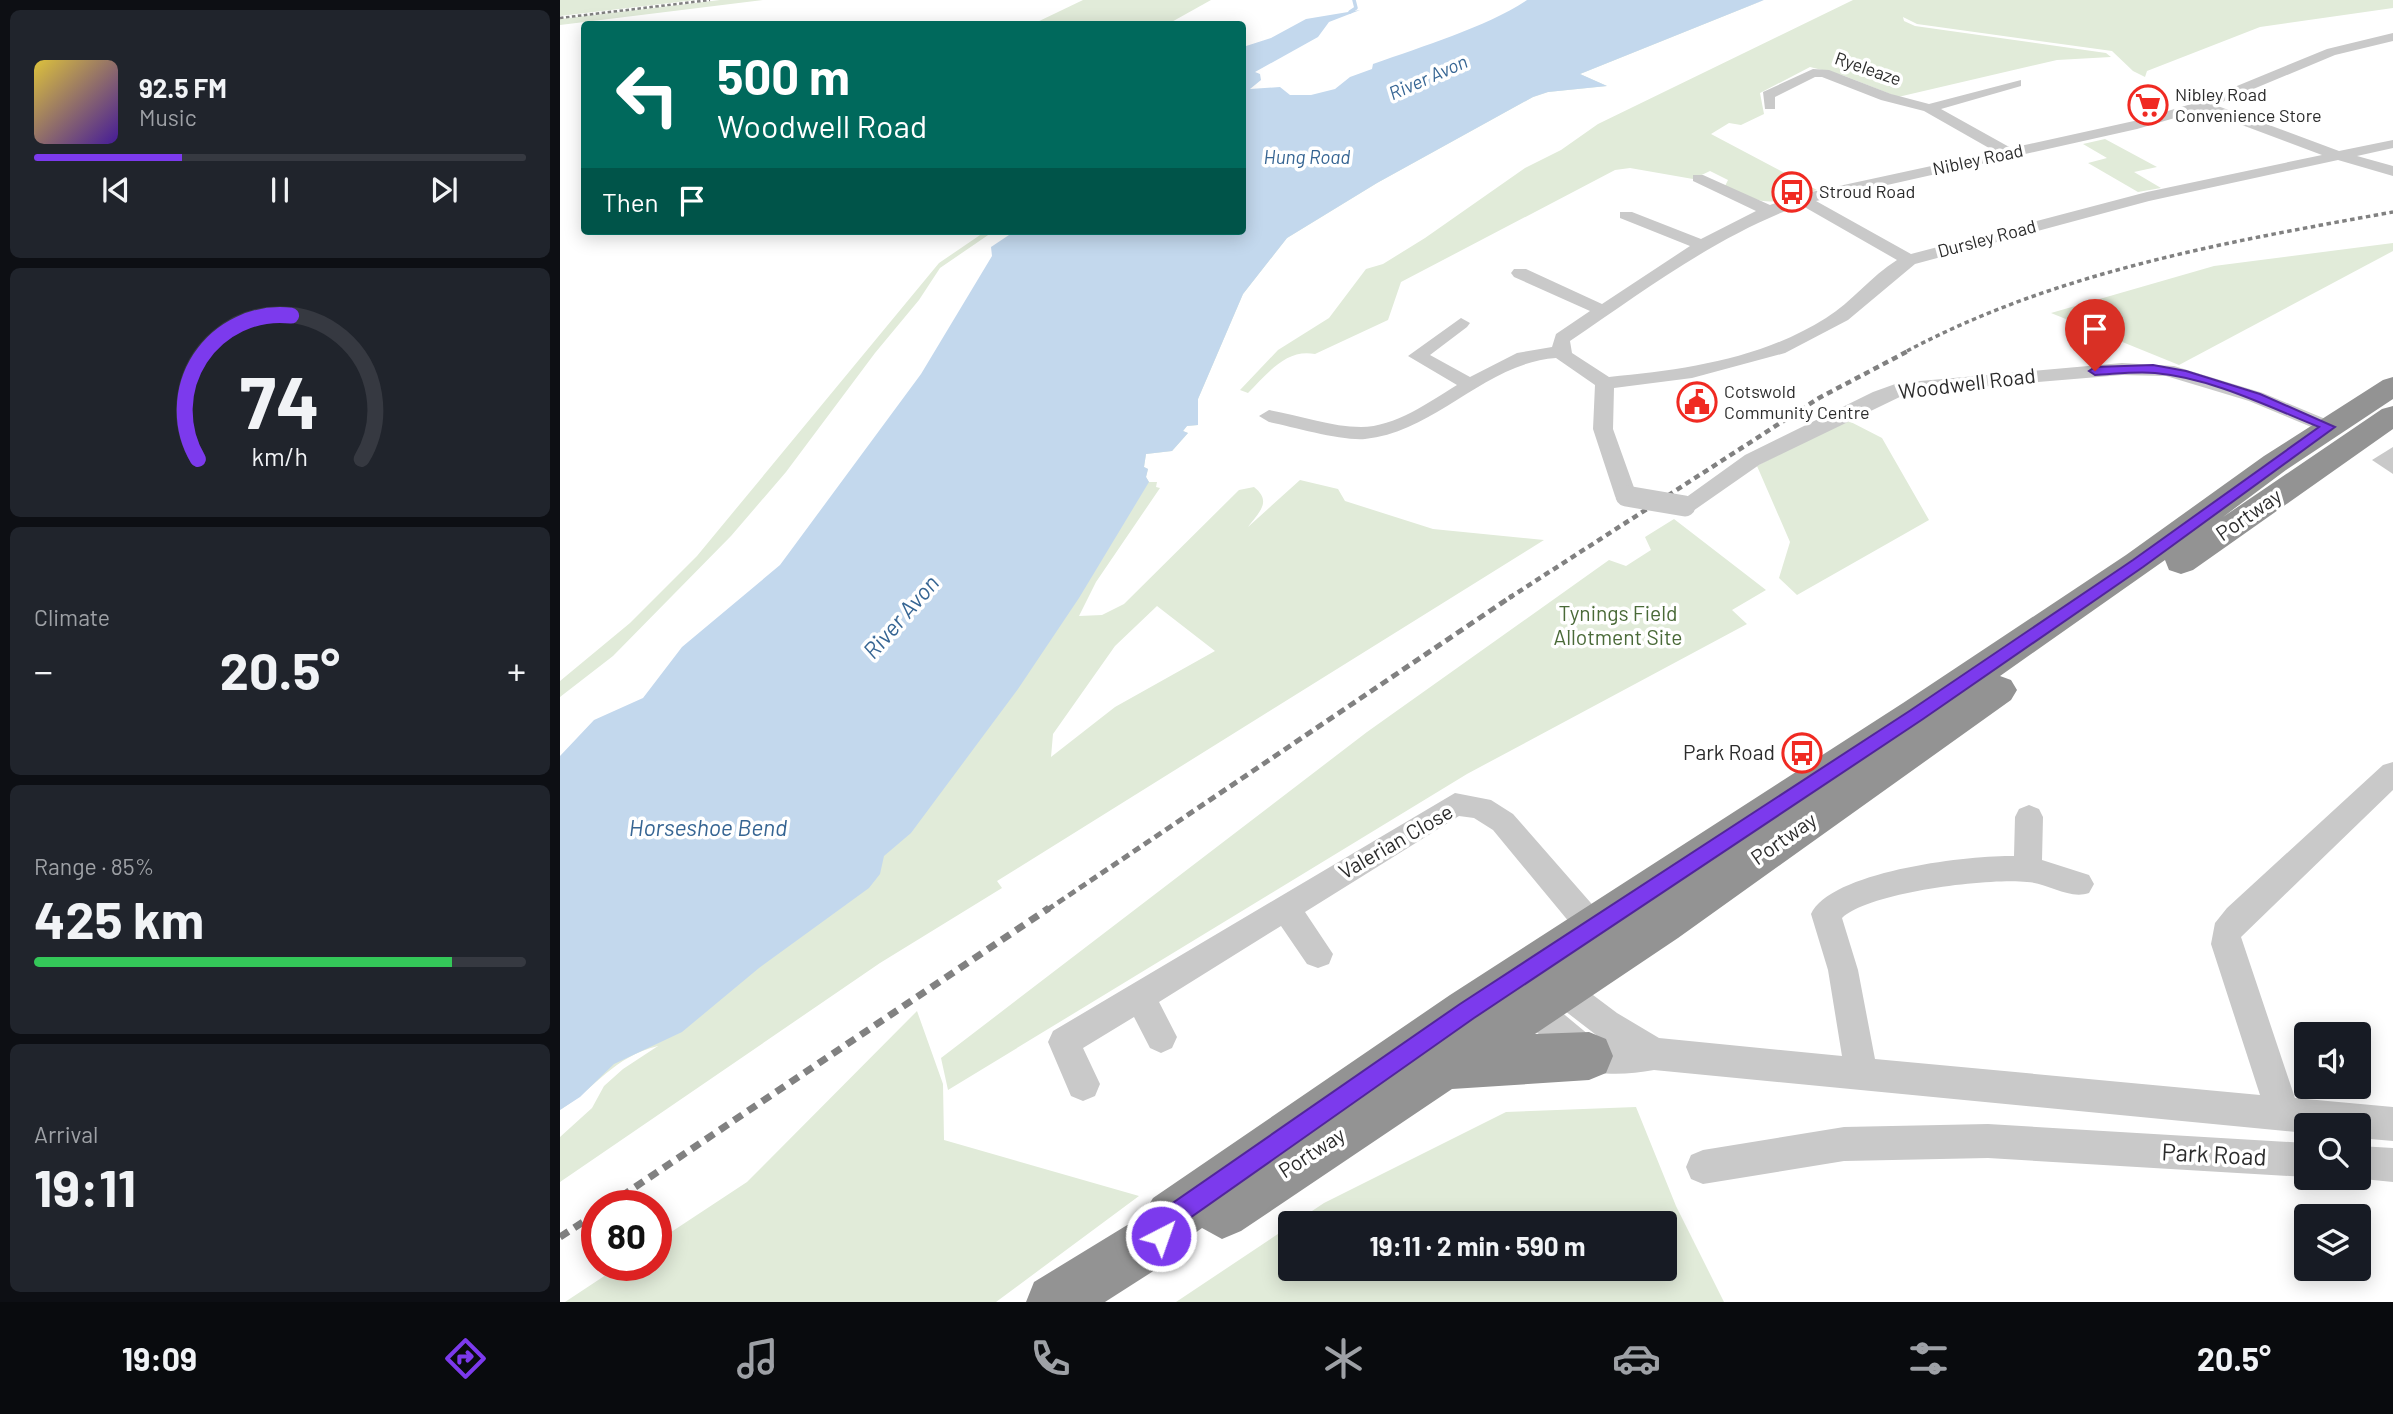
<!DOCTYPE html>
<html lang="en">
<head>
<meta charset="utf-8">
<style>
	body { margin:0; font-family:Barlow,sans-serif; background:#20242c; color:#f1f3f6; height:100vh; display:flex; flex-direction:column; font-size:26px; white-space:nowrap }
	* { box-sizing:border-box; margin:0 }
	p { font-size:23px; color:#9ea1a6 }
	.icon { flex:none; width:38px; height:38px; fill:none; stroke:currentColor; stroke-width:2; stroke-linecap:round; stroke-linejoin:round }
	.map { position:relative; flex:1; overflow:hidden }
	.drawer { display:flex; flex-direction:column; gap:10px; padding:10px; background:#0d0f14; width:560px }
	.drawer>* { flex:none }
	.guide { position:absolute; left:21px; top:21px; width:665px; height:214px; border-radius:7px; box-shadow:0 4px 18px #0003; background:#00695c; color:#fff; overflow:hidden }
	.tools { position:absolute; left:1734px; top:1022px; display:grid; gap:14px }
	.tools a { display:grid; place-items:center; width:77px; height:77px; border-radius:7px; background:#171b24; box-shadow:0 4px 18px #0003; font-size:35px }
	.speed { position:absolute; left:21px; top:1190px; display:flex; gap:14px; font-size:35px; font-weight:700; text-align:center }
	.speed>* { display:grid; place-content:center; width:91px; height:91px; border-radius:50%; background:#171b24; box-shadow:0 4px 18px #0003; line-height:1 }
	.speed .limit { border:10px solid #d22; background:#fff; color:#111 }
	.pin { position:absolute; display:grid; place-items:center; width:60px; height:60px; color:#fff; margin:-72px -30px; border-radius:50% 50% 50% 0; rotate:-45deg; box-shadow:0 0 7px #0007 }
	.pin .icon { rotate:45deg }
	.me { position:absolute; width:77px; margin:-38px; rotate:41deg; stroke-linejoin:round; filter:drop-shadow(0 0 5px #0008) }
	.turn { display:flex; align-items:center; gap:24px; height:147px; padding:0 21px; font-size:32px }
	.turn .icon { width:91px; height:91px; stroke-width:2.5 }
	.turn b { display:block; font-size:49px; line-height:60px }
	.then { display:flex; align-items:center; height:66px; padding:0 21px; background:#0003; gap:14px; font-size:26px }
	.big { font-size:52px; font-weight:700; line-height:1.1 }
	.drawer .tile { flex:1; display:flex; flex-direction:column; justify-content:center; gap:10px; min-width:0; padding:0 24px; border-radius:10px; background:#20242c }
	.drawer .dial { align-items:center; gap:0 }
	.dial svg { height:182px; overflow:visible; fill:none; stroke:#363941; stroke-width:7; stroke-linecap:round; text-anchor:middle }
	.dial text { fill:#f1f3f6; stroke:none }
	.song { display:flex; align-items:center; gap:21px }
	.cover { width:84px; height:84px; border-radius:10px; background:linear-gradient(135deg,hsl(50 70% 55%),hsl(260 70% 35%)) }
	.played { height:7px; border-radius:4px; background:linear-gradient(90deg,#7c3aed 30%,#363941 30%) }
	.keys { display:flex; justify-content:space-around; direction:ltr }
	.heat { display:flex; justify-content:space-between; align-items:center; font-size:38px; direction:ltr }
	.charge { height:10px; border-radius:5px; background:linear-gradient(90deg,#34c759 85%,#363941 0) }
	.trip { position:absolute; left:718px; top:1211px; width:399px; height:70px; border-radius:7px; background:#171b24; box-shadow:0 4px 18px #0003; font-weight:700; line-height:70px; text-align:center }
	.dock { display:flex; height:112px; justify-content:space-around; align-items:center; background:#090b0e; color:#9ea1a6 }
	.dock .icon { width:49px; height:49px }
	.dock .selected { color:#7c3aed }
	.dock b { font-size:32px; color:#f1f3f6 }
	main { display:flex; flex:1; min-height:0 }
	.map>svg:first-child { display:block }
	.green { fill:#e1ebd9; fill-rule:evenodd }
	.water { fill:#c3d8ed }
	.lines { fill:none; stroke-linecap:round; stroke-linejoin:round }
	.stream { stroke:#c3d8ed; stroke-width:3.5 }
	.building { fill:#131313 }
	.minor { fill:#c9c9c9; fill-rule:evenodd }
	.highway { fill:#939393; fill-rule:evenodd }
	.rail-far4 { stroke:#818181; stroke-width:2.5; stroke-dasharray:3.5 2.5; stroke-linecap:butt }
	.rail-far3 { stroke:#818181; stroke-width:3.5; stroke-dasharray:4.5 3.5; stroke-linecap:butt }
	.rail-far2 { stroke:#818181; stroke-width:4.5; stroke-dasharray:6 4.5; stroke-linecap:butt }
	.rail-far1 { stroke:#818181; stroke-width:5; stroke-dasharray:8 5; stroke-linecap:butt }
	.rail { stroke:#818181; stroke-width:7; stroke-dasharray:10 7; stroke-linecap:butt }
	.minor-bridge { stroke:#c9c9c9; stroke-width:21 }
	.route { fill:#7c3aed; stroke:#51269a; stroke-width:2 }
	.labels { text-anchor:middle; stroke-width:7; stroke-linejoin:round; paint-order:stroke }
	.far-street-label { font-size:18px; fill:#2c2c2c; stroke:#fff }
	.far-poi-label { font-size:18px; fill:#2c2c2c; stroke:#fff; text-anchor:start }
	.far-water-label { font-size:19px; font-style:italic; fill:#366593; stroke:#fff }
	.street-label { font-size:21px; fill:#2c2c2c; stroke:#fff }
	.park-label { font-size:21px; fill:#4a6a38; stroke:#fff }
	.poi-label { font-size:21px; fill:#2c2c2c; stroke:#fff; text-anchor:end }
	.water-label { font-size:23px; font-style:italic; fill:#366593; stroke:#fff }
	.near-street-label { font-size:24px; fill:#2c2c2c; stroke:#fff }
</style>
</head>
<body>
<main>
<section class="drawer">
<div class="tile">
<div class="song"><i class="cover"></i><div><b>92.5 FM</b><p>Music</p></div></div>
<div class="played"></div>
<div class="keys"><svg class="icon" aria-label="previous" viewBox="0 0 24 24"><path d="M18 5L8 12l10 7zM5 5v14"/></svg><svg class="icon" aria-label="pause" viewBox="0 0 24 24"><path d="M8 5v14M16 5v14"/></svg><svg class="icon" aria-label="next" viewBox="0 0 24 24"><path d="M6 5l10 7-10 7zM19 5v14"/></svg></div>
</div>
<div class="tile dial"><svg viewBox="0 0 100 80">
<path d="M14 69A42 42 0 1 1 86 69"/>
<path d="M14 69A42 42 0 0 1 55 6" stroke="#7c3aed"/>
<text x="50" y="56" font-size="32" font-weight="700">74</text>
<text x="50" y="72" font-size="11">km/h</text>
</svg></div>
<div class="tile"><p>Climate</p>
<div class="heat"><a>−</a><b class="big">20.5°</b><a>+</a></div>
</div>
<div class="tile"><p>Range · 85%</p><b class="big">425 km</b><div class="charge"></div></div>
<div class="tile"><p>Arrival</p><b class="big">19:11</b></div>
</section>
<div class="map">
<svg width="1833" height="1302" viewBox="0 0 1833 1302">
	<rect width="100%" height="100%" fill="#fff"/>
	<g class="green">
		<path d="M0 0H136L0 16Z"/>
		<path d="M160 0H203L0 25V19Z"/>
		<path d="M523 0H651L608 24H473Z"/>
		<path d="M1204 0 1020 74 1047 86 988 92 973 97 817 183 727 238 683 294 638 399V425L627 426 623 431 628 433 612 451 586 454 584 467 588 469 586 477 589 482H597L596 487 600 488 536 582 519 616 542 615 564 604 679 490 694 487C713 502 698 513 688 527L740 480 778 489 785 501 873 529 984 540 437 881 442 888 320 963 0 1182V1137L32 1108 44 1086 63 1069 98 1046C53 1057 37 1087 0 1110L682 231 683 183ZM597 606 655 651 555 707 491 757 493 734 555 646Z"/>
		<path d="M1293 0H1833V8L1700 27 1587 71 1585 77 1573 71 1552 51 1357 24 1343 17 1344 21 1355 26 1546 53 1551 57 1497 60 1338 97 1282 75 1250 67 1200 93 1204 114 1181 125 1169 123 1151 134 1257 190C1212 204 1208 208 1165 186L1168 180 1150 171 1133 179 1070 168 1055 170 841 282 828 320 755 354C726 348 706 375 688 393L680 390 718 350 769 318 806 269 823 264 865 238 965 168 1001 150 1038 124Z"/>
		<path d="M1545 139 1597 167 1574 172 1601 188 1578 192 1528 163 1547 158 1523 144Z"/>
		<path d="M426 231H434L380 268 359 300 315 353 226 472 171 536 53 656 0 697V681L70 623 137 556 379 263Z"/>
		<path d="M1833 243V251L1619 365 1491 313 1654 266Z"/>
		<path d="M1285 419 1322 438 1369 520 1237 595 1219 578 1230 542 1197 466Z"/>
		<path d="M1114 519 1206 590 1172 610 1187 624 907 774 388 1090 381 1058 807 732 1049 560 1066 566 1091 550 1085 537Z"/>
		<path d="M357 1011 383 1084 384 1140 579 1196 436 1302H5L61 1265H96V1242L187 1182Z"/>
		<path d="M1076 1107 1116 1206 1164 1302H616L730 1226V1269H1104V1223H734L764 1203 946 1112Z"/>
	</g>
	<path class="water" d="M967 0H1204L1020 74 1047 86 988 92 973 97 817 183 727 238 683 294 638 399V425L627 426 623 431 628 433 612 451 586 454 584 467 588 469 586 477 589 482 519 598 458 689 351 833 324 856 320 874 309 888 199 968 122 1032 54 1064 20 1097 0 1110V756L34 720 83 698 122 647 220 565 361 374 432 256 431 247 455 231H682L683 47 711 38 746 19 800 10 769 22 758 37 695 72 700 74 701 80 690 89 720 87 730 95H751L775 89 790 77 812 69 813 64C863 46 926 27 967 0Z"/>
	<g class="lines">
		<path class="stream" d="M790 12 796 8 794 0"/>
	</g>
	<path class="building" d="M1143 392 1156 408 1130 413 1118 397Z"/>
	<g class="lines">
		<g class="minor">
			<path d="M1833 33V41L1775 55 1655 105 1779 151 1833 140V148L1797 156 1833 166V176L1778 160 1589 201 1355 264 1288 320 1225 353 1132 378 1054 388 1053 429 1077 496 1074 501H1058L1055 496 1033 429 1035 385 996 358C925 363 877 431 805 439 782 441 733 427 709 422L699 416 709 410C738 415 772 427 801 427 835 427 869 402 897 385L848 356 901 318 910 323 907 327 870 355 910 377 957 353 992 347 996 334 1030 311 954 277 951 273 954 269H966L1042 304 1130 246 1060 218V212H1072L1141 239 1196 211 1133 181V175H1143L1210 205 1242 194 1436 152 1364 111 1321 100 1262 77H1255L1215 97V109H1205L1203 92 1253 69 1269 70 1331 94 1369 104 1461 80V86L1381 109 1451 148 1574 121 1638 102 1767 49ZM1642 110 1762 155 1587 192 1351 254 1256 201 1577 129ZM1241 205 1337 260C1311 276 1292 302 1266 318 1201 359 1124 370 1049 377L1012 353 1010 341C1084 291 1156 236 1241 205Z"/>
			<path d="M1562 363 1614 366 1703 393 1775 423 1778 427 1768 433 1761 431 1689 401 1606 376 1562 375 1348 393 1199 465 1133 511H1117L1114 506 1185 455 1313 392 1338 383Z"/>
			<path d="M1833 447V474L1812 460Z"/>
			<path d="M1833 762V790L1681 937 1735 1098 1833 1107V1141L1799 1138V1125H1746V1133L1094 1070C1069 1074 1042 1077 1018 1067L954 1013 949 1002 954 991 965 987 976 991 1035 1040 1044 1041 983 994 978 984 983 974 994 969 1005 974 1057 1013 1099 1038 1282 1056 1268 970 1251 914C1271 871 1409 855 1454 856L1455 817 1459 809 1469 805 1479 809 1483 817 1482 860 1529 875 1534 884 1529 893C1509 900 1488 883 1467 882 1428 878 1310 892 1282 918L1298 970 1315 1059 1700 1095 1651 944 1655 923 1667 908 1823 765Z"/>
			<path d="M895 793 931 800 953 814 1051 926 1055 936 1051 946 1040 950 1029 946 933 830 914 818 899 816 745 912 773 954 769 964 758 968 747 964 721 926 599 1002 617 1037 612 1048 601 1053 590 1048 574 1017 523 1048 540 1084 535 1096 523 1101 511 1096 488 1042 493 1031Z"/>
			<path d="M1428 1124 1746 1143V1177L1428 1158 1284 1161 1143 1184 1131 1179 1126 1167 1131 1155 1143 1150 1284 1127Z"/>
			<path d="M1799 1146 1833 1148V1182L1793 1178H1799Z"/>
		</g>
		<path class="highway" d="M1833 377V399L1726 470 1663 517 1822 409 1833 406V429L1633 570 1621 574 1609 570 1605 560 1440 676 1451 680 1457 690 1451 700 1118 938 975 1034 1029 1032 1046 1039 1053 1056 1046 1073 1029 1080 892 1089 681 1231 662 1239 642 1228 631 1236 620 1254 545 1302H466L474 1282 582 1216 593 1198 890 995 1343 703 1566 555 1704 456 1823 380Z"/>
		<path class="rail-far4" d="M0 18 150 0"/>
		<path class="rail-far3" d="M1347 351C1498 271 1667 242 1833 212"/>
		<path class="rail-far2" d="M949 598 1259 398 1350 350"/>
		<path class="rail-far1" d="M487 910 952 596"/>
		<g class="rail">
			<path d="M47 1206 489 908"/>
			<path d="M0 1237 37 1213"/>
		</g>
		<path class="minor-bridge" d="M1066 496 1125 506"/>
	</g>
	<path class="route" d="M1593 365 1626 371 1700 394 1775 427 1583 567 1363 719 914 1018 620 1225 609 1244 601 1247 593 1244 589 1236 604 1209 900 1004 1351 710 1573 560 1759 427C1707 406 1651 378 1595 373 1576 371 1555 374 1535 375L1529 371 1535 367Z"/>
	<defs>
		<g id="supermarket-ring" transform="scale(2.0125)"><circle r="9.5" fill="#fff" stroke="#f02a22" stroke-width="1.5"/><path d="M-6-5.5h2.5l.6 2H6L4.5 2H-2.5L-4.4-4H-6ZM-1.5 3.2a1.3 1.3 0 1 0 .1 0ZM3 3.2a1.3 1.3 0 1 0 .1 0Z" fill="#f02a22"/></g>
		<g id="bus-ring" transform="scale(2.0125)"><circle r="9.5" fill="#fff" stroke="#f02a22" stroke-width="1.5"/><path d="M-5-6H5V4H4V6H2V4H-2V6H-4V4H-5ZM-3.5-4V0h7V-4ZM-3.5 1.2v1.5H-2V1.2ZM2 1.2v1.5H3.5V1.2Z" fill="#f02a22"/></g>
		<g id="civic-ring" transform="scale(2.0125)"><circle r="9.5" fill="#fff" stroke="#f02a22" stroke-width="1.5"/><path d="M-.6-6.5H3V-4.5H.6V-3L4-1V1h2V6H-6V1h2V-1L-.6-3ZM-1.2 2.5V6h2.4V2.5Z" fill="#f02a22"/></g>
	</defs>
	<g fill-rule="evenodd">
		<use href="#supermarket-ring" x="1588" y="105"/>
		<use href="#bus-ring" x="1232" y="192"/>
		<use href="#civic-ring" x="1137" y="402"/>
		<use href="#bus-ring" x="1242" y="753"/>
	</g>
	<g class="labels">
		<g class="far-street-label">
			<text transform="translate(1308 69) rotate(19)" y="6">Ryeleaze</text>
			<text transform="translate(1418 160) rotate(-12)" y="6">Nibley Road</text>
			<text transform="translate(1427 239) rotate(-15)" y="6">Dursley Road</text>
		</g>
		<g class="far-poi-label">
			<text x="1615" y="101">Nibley Road<tspan x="1615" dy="21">Convenience Store</tspan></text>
			<text x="1259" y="198">Stroud Road</text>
			<text x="1164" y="398">Cotswold<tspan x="1164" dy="21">Community Centre</tspan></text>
		</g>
		<g class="far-water-label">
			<text transform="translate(868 77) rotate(-24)" y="7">River Avon</text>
			<text x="747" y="164">Hung Road</text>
		</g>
		<g class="street-label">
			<text transform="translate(1407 384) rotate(-7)" y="7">Woodwell Road</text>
			<text transform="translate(1689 515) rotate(-35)" y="7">Portway</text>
			<text transform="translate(1224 839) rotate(-35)" y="7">Portway</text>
			<text transform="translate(836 842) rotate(-30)" y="7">Valerian Close</text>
			<text transform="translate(752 1153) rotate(-33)" y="7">Portway</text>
		</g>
		<g class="park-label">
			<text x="1058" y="621">Tynings Field<tspan x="1058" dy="24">Allotment Site</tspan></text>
		</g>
		<g class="poi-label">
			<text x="1215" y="760">Park Road</text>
		</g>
		<g class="water-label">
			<text transform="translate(341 617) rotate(-49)" y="8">River Avon</text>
			<text x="148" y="836">Horseshoe Bend</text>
		</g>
		<g class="near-street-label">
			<text transform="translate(1654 1155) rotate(3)" y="8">Park Road</text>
		</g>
	</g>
</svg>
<div class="tools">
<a><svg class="icon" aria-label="sound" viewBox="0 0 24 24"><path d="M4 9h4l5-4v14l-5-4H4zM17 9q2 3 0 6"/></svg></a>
<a><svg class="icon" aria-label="search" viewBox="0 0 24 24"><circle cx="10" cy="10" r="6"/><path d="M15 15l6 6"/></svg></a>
<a><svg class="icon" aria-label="layers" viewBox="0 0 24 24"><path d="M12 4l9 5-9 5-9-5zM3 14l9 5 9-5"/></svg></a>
</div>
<div class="speed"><div class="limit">80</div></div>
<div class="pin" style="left:1535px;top:371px;background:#d93025"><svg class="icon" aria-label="arrive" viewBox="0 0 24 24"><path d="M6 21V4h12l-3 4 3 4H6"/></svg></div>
<svg class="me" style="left:601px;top:1236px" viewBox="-20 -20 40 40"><circle r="17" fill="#7c3aed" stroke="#fff" stroke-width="3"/><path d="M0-11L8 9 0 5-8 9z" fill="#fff"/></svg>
<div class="trip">19:11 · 2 min · 590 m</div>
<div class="guide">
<div class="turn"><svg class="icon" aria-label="left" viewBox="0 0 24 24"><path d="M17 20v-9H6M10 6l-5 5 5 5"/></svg><div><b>500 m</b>Woodwell Road</div></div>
<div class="then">Then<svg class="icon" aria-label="arrive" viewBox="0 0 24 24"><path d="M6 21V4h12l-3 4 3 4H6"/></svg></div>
</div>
</div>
</main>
<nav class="dock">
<b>19:09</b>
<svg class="icon selected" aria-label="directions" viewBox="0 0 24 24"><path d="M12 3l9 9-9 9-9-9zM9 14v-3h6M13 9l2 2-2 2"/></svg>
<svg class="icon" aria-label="music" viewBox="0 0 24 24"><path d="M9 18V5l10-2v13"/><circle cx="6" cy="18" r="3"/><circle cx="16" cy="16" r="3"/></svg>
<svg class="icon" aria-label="phone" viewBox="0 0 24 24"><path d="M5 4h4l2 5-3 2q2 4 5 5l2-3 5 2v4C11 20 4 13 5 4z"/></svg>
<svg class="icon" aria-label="climate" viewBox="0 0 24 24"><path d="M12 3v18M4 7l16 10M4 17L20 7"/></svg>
<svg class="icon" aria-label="car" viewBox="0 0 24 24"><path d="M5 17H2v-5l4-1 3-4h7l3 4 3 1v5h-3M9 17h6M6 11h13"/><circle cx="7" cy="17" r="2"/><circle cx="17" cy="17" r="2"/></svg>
<svg class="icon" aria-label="filters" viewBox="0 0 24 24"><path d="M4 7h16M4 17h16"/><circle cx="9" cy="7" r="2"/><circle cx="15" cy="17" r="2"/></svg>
<b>20.5°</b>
</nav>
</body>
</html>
